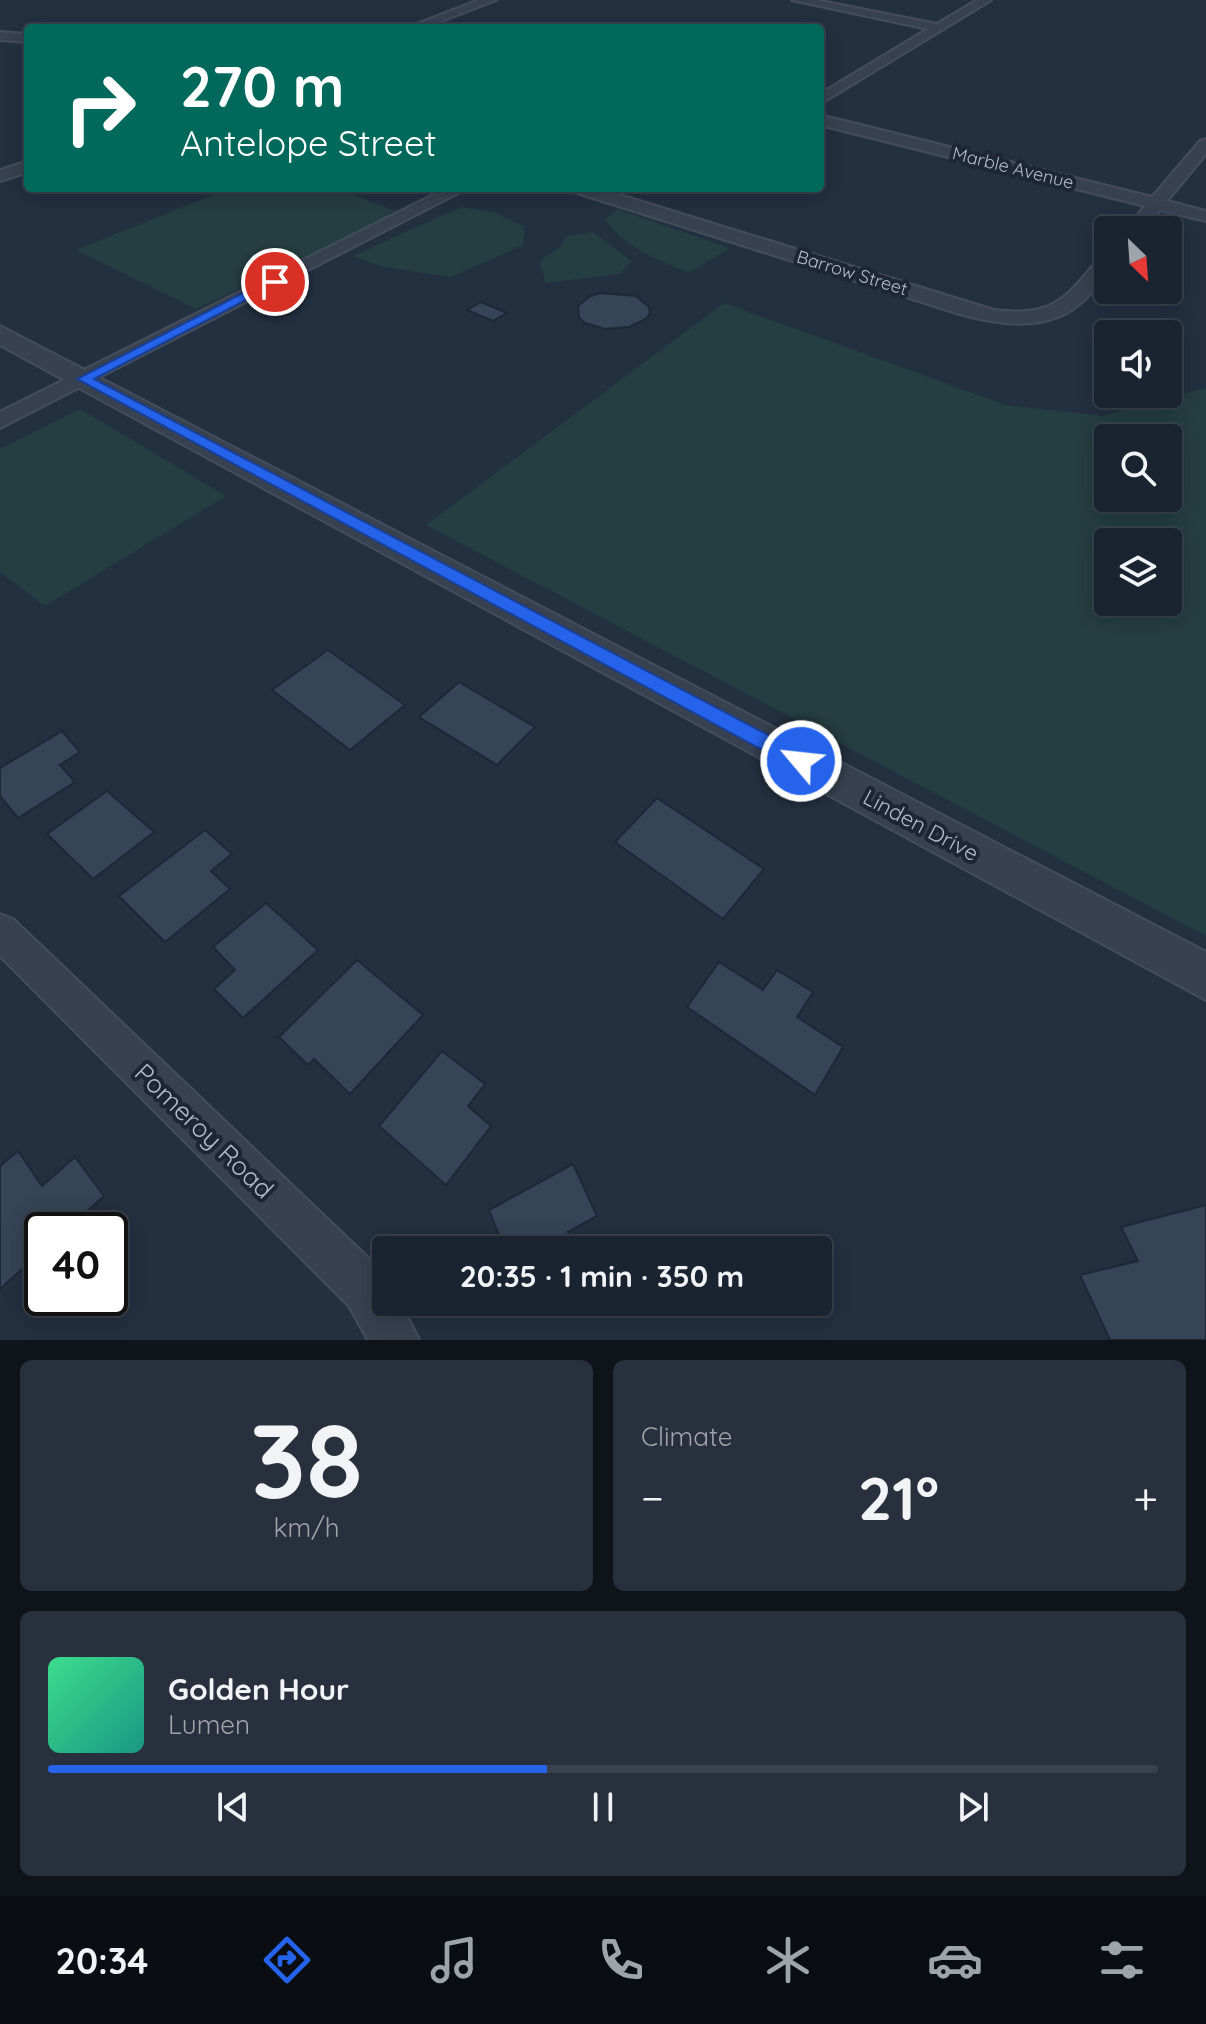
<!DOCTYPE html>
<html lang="en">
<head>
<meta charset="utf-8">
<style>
	body { margin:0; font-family:Quicksand,sans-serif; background:#27303c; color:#f1f3f6; height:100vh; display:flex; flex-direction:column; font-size:30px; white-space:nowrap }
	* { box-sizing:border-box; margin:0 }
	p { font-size:26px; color:#9fa4ab }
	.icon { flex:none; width:44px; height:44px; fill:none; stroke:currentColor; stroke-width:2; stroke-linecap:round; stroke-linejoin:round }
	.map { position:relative; height:1340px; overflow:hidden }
	.drawer { display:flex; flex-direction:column; gap:20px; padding:20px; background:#0e141a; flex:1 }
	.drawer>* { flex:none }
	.banner { position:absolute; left:24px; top:24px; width:800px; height:168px; border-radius:8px; box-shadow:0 4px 20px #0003,0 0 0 2px #38414c; background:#00695c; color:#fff; overflow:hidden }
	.needle { width:52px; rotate:155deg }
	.controls { position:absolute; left:1094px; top:216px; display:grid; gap:16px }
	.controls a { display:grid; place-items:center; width:88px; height:88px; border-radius:8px; background:#1a2430; box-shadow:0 4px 20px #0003,0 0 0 2px #38414c; font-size:40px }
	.speed { position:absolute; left:24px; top:1212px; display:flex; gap:16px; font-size:40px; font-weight:700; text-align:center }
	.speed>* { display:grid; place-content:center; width:104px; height:104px; border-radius:50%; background:#1a2430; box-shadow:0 4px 20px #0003,0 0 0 2px #38414c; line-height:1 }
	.speed .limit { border:4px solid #111; border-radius:12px; background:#fff; color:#111 }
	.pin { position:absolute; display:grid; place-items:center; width:68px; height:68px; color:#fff; margin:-34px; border:4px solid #fff; border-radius:50%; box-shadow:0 2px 8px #0007 }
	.me { position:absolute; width:88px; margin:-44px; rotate:298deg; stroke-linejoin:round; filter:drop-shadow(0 0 6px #0008) }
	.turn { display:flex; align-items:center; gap:28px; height:168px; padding:0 24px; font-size:36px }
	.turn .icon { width:104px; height:104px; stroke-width:2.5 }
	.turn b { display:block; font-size:56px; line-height:68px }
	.big { font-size:60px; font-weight:700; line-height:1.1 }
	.drawer .tile { flex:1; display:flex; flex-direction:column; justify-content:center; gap:12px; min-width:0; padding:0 28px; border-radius:12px; background:#27303c }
	.drawer .dial { align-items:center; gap:0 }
	.dial b { font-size:104px; line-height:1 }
	.song { display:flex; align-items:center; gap:24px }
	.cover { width:96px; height:96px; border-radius:12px; background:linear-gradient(135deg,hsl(150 70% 55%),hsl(170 70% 35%)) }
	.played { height:8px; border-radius:4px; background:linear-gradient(90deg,#2563eb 45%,#38414c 45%) }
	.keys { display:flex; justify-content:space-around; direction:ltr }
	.heat { display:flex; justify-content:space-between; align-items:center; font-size:44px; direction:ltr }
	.drawer .tiles { flex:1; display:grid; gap:20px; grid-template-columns:1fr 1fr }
	.tile:last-child { grid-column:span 2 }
	.trip { position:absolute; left:372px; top:1236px; width:460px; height:80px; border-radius:8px; background:#1a2430; box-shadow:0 4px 20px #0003,0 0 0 2px #38414c; font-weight:700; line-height:80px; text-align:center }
	.tab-bar { display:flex; height:128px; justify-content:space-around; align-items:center; background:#0a0e13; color:#9fa4ab }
	.tab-bar .icon { width:56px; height:56px }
	.tab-bar .selected { color:#2563eb }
	.tab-bar b { font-size:36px; color:#f1f3f6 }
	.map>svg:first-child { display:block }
	.green { fill:#253e41; fill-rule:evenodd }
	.building { fill:#354456; stroke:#1e2837; stroke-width:2 }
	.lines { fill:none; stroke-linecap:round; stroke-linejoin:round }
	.minor-casing { stroke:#434d5c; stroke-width:4 }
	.tertiary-casing { stroke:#434d5c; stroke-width:4 }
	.minor { fill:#374150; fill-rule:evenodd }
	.tertiary { fill:#374150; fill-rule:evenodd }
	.route { fill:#2563eb; stroke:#184099; stroke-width:2 }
	.labels { text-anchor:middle; stroke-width:8; stroke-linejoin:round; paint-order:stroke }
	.far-street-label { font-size:18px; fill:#b3bcca; stroke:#1c2635 }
	.street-label { font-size:22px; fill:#b3bcca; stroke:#1c2635 }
	.near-street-label { font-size:26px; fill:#b3bcca; stroke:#1c2635 }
</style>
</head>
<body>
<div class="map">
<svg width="1206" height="1340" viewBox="0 0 1206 1340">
	<rect width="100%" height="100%" fill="#233040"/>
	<g class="green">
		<path d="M230 188H336L400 213 196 309 76 250Z"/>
		<path d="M461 207 496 213 525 227 523 245 451 277 383 267 353 256Z"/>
		<path d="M617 209 730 248 689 273C657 259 626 249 605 219Z"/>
		<path d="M593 232 632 261 620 274 545 283 540 261 561 246 566 236Z"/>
		<path d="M724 303 1006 405 1103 416 1206 388V936L426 525ZM1168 438V498H1108V438ZM1168 542V602H1108V542Z"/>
		<path d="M80 409 226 496 45 606 0 572V449Z"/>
	</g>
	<g class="building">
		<path d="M601 293 636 296 649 307 650 313 646 319 629 327 605 329 585 323 579 318 578 306 590 296Z"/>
		<path d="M481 302 507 313 493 321 467 310Z"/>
		<path d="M328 650 405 705 350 750 272 690Z"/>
		<path d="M459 682 535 727 497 765 419 717Z"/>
		<path d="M62 731 80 752 60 765 75 782 18 818 0 796V768Z"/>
		<path d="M107 791 154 832 93 879 47 834Z"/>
		<path d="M657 798 764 869 723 919 615 842Z"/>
		<path d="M205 830 232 854 211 871 230 889 165 942 119 896Z"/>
		<path d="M266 903 318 950 243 1018 214 989 235 970 213 947Z"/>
		<path d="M357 960 423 1015 350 1094 314 1059 308 1065 279 1037Z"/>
		<path d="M719 962 763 990 777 970 813 992 797 1017 843 1047 815 1095 687 1007Z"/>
		<path d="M442 1051 485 1084 468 1106 491 1126 446 1185 379 1126Z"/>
		<path d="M18 1151 42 1186 75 1157 104 1196 66 1230H42V1251L0 1289V1166Z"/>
		<path d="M573 1164 597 1216 568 1232 575 1250H505L489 1210Z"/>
		<path d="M1206 1205V1340H1110L1080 1275 1138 1261 1121 1227Z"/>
	</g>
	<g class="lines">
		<g class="minor-casing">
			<g id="minor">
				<path d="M479 0H496L424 28H406Z"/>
				<path d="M792 0H816L937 24 977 0H991L820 104V94L928 29Z"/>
				<path d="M0 32 28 34V42L0 40Z"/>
				<path d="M820 115 1152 197 1200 141 1206 139V154L1167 201 1206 211V221L1160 210 1144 230H1125L1145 206 820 125Z"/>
				<path d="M28 161V172L0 181V170Z"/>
				<path d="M447 188H468L0 428V412Z"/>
				<path d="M572 188H597L994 310C1054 317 1065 299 1101 256L1108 254C1108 272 1103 279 1091 293 1058 332 1009 327 963 315L574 192Z"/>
				<path d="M0 914 13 919 383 1272 386 1278V1302H400L419 1340H368L349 1306 0 956Z"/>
			</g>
		</g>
		<g class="tertiary-casing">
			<path id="tertiary" d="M0 326 1206 952V1000L0 345Z"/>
		</g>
		<use href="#minor" class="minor"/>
		<use href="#tertiary" class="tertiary"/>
	</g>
	<path class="route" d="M270 279 280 282 94 379 808 756 811 761 808 767H794L77 379Z"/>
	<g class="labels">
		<g class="far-street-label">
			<text transform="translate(1013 168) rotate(14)" y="6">Marble Avenue</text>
			<text transform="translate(852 273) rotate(17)" y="6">Barrow Street</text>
		</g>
		<g class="street-label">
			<text transform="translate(921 825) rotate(28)" y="8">Linden Drive</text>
		</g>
		<g class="near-street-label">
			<text transform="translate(204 1131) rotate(44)" y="9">Pomeroy Road</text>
		</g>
	</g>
</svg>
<div class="controls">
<a><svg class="needle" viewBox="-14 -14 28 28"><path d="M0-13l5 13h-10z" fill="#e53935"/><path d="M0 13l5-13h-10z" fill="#9fa4ab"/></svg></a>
<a><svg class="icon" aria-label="sound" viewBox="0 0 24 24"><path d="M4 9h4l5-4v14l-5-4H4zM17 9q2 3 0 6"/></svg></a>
<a><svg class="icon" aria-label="search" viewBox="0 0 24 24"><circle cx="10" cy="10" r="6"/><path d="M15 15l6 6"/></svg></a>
<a><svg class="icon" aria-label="layers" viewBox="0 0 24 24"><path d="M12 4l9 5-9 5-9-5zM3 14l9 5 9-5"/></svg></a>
</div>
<div class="speed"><div class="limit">40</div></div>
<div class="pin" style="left:275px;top:282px;background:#d93025"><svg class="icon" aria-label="arrive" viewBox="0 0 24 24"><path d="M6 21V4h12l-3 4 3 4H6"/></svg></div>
<svg class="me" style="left:801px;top:761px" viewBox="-20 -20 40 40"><circle r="17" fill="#2563eb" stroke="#fff" stroke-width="3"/><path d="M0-11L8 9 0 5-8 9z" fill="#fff"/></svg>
<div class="trip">20:35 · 1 min · 350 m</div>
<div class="banner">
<div class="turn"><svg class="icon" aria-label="right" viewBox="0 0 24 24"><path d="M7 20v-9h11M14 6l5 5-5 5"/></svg><div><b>270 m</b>Antelope Street</div></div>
</div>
</div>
<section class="drawer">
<div class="tiles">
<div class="tile dial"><b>38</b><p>km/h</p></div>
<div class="tile"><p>Climate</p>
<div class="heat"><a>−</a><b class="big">21°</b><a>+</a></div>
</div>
<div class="tile">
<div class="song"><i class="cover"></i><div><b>Golden Hour</b><p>Lumen</p></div></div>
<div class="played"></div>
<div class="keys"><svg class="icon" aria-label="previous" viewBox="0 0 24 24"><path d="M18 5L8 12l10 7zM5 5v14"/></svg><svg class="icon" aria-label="pause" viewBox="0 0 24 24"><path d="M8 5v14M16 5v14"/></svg><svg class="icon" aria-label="next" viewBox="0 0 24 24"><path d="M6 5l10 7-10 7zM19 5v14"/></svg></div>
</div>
</div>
</section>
<nav class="tab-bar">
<b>20:34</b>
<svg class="icon selected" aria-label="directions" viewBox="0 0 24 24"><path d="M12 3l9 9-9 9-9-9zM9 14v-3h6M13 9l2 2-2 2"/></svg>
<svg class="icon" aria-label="music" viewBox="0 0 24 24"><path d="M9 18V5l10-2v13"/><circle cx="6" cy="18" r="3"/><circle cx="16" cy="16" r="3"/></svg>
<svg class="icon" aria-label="phone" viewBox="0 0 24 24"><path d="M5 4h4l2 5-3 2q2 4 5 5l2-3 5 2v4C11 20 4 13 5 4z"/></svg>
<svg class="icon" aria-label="climate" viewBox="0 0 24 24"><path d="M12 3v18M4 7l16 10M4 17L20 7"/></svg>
<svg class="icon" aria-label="car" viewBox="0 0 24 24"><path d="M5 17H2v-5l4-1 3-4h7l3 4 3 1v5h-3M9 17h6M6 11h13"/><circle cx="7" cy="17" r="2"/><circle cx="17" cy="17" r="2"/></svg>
<svg class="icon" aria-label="filters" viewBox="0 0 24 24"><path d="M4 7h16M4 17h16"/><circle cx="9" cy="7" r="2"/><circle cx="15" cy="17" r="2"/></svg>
</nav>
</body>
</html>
